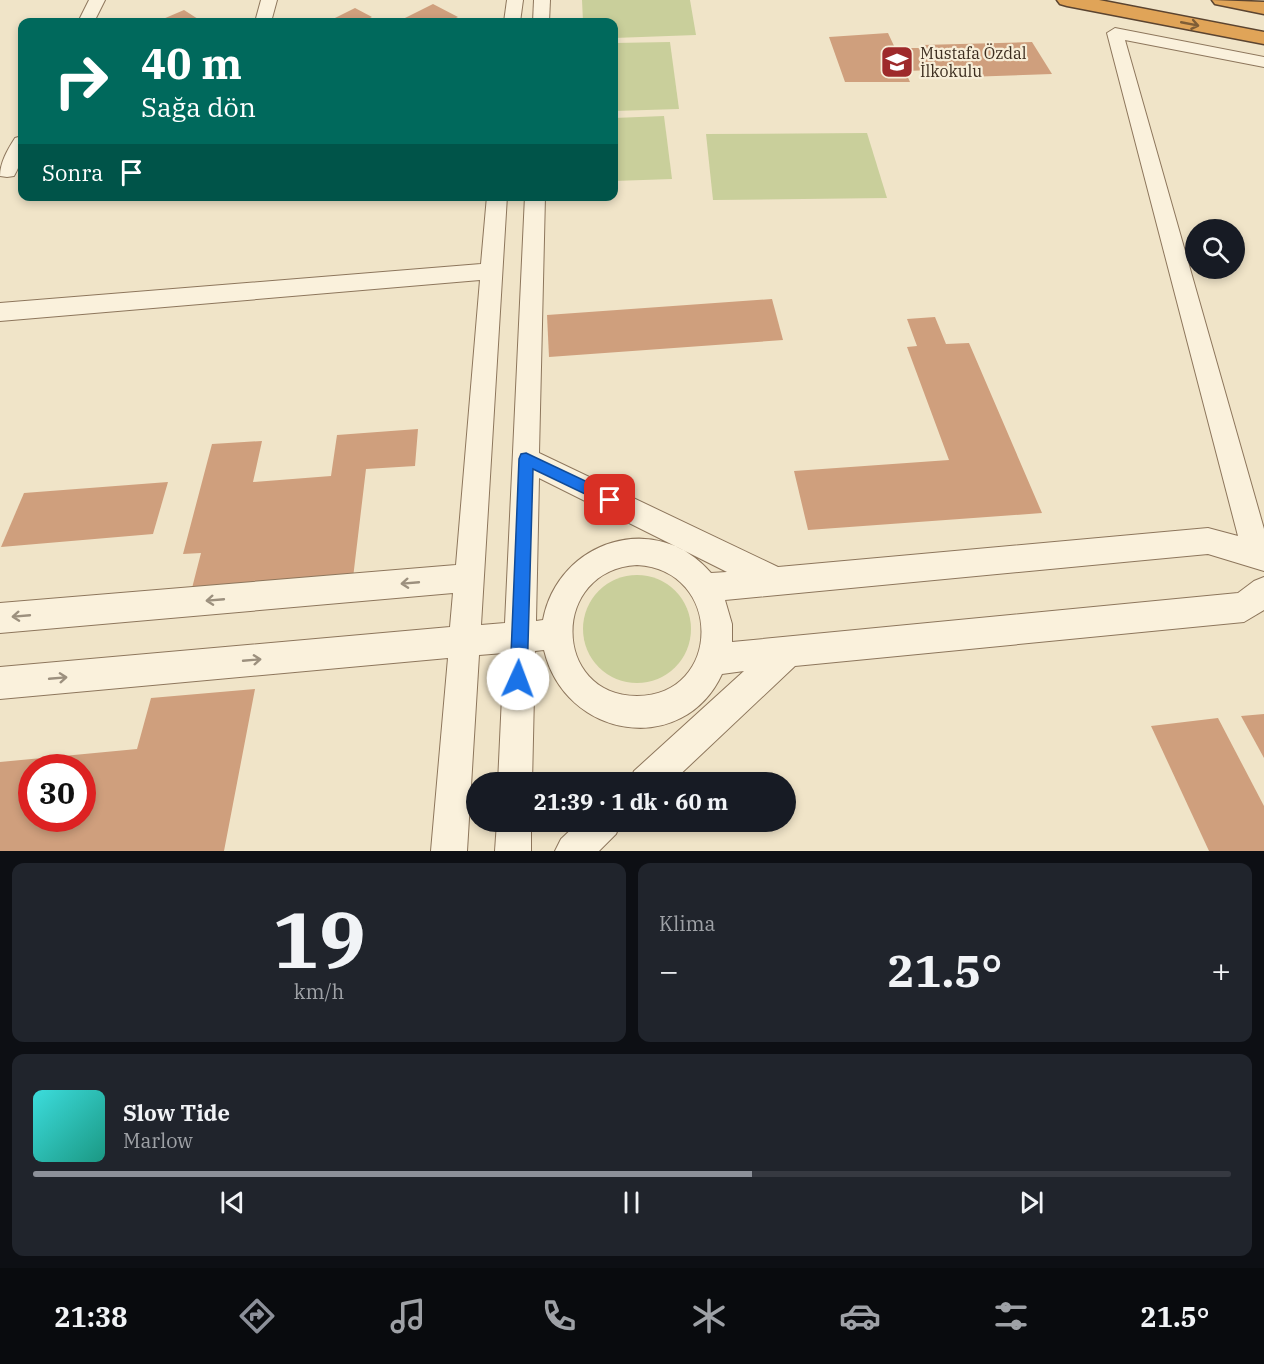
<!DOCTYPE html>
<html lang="tr">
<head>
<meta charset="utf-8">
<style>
	body { margin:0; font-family:"IBM Plex Serif",serif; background:#20242c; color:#f1f3f6; height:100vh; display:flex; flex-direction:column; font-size:22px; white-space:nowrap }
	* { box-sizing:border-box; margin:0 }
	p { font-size:20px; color:#9ea1a6 }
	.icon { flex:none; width:33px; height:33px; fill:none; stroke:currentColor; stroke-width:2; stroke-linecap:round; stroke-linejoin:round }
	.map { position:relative; height:851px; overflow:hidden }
	.sheet { display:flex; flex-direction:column; gap:12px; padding:12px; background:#0d0f14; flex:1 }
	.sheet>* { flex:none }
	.banner { position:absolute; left:18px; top:18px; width:600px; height:183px; border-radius:12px; box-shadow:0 3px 9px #0003; background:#00695c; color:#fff; overflow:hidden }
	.controls { position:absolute; left:1185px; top:219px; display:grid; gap:12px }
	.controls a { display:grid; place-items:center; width:60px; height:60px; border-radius:50%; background:#171b24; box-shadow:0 3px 9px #0003; font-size:30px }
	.speed { position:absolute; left:18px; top:754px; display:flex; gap:12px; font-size:30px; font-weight:700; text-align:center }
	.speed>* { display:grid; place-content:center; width:78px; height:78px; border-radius:50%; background:#171b24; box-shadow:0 3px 9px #0003; line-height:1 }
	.speed .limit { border:9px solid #d22; background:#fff; color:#111 }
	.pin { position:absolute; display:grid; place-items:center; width:51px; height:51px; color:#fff; margin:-26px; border-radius:12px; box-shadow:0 3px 9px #0006 }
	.me { position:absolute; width:66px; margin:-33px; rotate:2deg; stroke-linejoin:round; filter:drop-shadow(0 0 4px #0008) }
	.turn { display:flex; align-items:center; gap:21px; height:126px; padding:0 24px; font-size:27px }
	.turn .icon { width:78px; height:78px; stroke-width:2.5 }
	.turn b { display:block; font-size:42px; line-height:51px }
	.then { display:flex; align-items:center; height:57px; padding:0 24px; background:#0003; gap:12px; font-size:22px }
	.big { font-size:45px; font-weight:700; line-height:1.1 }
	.sheet .widget { flex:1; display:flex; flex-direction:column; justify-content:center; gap:9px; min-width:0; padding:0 21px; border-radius:12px; background:#20242c }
	.sheet .dial { align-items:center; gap:0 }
	.dial b { font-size:78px; line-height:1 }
	.song { display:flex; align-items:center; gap:18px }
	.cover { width:72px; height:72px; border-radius:9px; background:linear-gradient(135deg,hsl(180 70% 55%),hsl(170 70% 35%)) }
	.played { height:6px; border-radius:3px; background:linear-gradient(90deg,#8c9099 60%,#363941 60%) }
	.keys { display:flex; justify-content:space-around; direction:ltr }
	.heat { display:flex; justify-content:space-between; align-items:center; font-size:33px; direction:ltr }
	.sheet .tiles { flex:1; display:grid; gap:12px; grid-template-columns:1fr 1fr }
	.widget:last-child { grid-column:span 2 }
	.trip { position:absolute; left:466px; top:772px; width:330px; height:60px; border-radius:30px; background:#171b24; box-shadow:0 3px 9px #0003; font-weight:700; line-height:60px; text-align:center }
	.dock { display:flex; height:96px; justify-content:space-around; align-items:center; background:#090b0e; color:#9ea1a6 }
	.dock .icon { width:42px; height:42px }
	.dock .on { color:#8c9099 }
	.dock b { font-size:27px; color:#f1f3f6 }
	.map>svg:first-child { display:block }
	.green { fill:#c9cf9b }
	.building { fill:#cf9f7d; fill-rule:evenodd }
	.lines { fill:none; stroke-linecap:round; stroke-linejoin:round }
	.street-casing { stroke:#8d765c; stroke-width:2 }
	.highway-casing { stroke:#5b4430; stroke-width:3 }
	.street { fill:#faf1dc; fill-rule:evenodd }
	.highway { fill:#e0a458; fill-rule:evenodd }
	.oneway { stroke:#7e5d36 }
	.oneway2 { stroke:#9c907e }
	.route { fill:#1a73e8; stroke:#114b97; stroke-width:1.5 }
	.labels { text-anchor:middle; stroke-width:4.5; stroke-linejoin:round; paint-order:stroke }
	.far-poi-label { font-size:16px; fill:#3d2e20; stroke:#f7eed8; text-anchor:start }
</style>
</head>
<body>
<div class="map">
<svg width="1264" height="851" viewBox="0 0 1264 851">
	<rect width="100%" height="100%" fill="#f0e4c8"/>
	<g class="green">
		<path d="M582 0H690L696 35 614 38V22H583Z"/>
		<path d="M670 42 679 109 614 111V43Z"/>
		<path d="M664 116 672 179 614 181V118Z"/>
		<path d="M867 133 887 198 713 200 706 134Z"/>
		<circle cx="637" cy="629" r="54"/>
	</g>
	<g class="building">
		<path d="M433 4 458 17 450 21 452 22H397Z"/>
		<path d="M355 8 372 17 362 22H327Z"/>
		<path d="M184 10 198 19 191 22H156Z"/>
		<path d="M888 33 895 48H923L922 45 1032 42 1052 74 937 78 934 70 905 71 910 82H845L829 37Z"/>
		<path d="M772 299 783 340 549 357 547 315Z"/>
		<path d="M935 317 946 344 969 343 1042 513 808 530 794 471 949 460 907 347 917 346 907 319Z"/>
		<path d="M418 429 415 466 366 469 353 578 191 592 201 553 183 554 212 444 262 441 253 482 331 476 337 435Z"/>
		<path d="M168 482 153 534 1 547 24 493Z"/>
		<path d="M255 689 224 851H0V762L137 749 151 698ZM32 768H82V819H32Z"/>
		<path d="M1264 714V758L1241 716Z"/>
		<path d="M1218 718 1264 806V851H1209L1151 726Z"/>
	</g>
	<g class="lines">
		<g class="street-casing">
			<g id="street">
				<path d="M89 0H105L94 22H78Z"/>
				<path d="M261 0H277L271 22H255Z"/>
				<path d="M507 0H523L520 22H504Z"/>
				<path d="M534 0H550L549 22H533Z"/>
				<path d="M1115 28 1264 57V67L1125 40 1264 529V571L1208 554 725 600 732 624V642L1238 593 1254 581 1264 577V610L1244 622 795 666 671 783H629L634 771 744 671 722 674C683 758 565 739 544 650L535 651 532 783H498L504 653 479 655 467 851H431L448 658 0 699V667L450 627 453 593 0 633V603L456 565 480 280 0 321V303L481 264 487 196H507L481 625 505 623 525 196H545L539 453 778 567 1208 528 1238 536 1107 33ZM539 478 727 572 711 573C657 509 558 540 543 620L536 621ZM637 565C724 570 722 696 637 696 552 696 550 570 637 565Z"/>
				<path d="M22 136C24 151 22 162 14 176L7 177 0 176C0 162 8 149 15 138Z"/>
				<path d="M497 822H531V851H495Z"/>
				<path d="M579 822H621L616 834 599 851H555L561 839Z"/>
			</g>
		</g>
		<g class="highway-casing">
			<g id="highway">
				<path d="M1057 0H1099L1264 32V44L1067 6 1060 4Z"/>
				<path d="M1212 0 1264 2V14L1215 4Z"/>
			</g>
		</g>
		<use href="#street" class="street"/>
		<use href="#highway" class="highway"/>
	</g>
	<defs><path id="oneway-shaft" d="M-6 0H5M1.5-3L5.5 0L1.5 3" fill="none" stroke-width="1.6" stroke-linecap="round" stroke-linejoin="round" transform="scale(1.5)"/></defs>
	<use class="oneway" href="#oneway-shaft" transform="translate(1190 24) rotate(11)"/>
	<g class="oneway2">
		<use href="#oneway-shaft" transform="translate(410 583) rotate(175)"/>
		<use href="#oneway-shaft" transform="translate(215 600) rotate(175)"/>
		<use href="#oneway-shaft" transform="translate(21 616) rotate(175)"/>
		<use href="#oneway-shaft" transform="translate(252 660) rotate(-5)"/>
		<use href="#oneway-shaft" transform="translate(58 678) rotate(-5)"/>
	</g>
	<path class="route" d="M526 453 615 495 617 500 615 504 610 506 533 469 527 679 524 685 518 687 512 685 510 679 519 459 521 454Z"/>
	<defs>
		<g id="school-square" transform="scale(1.725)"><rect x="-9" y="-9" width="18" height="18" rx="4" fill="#9e2a2b" stroke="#f7eed8"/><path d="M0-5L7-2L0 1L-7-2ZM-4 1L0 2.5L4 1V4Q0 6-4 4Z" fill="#fff"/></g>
	</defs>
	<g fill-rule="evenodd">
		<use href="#school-square" x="897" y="62"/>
	</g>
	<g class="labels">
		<g class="far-poi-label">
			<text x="920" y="59">Mustafa Özdal<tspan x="920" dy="18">İlkokulu</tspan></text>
		</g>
	</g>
</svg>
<div class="controls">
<a><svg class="icon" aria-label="search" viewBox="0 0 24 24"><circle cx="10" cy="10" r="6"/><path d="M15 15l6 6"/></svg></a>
</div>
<div class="speed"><div class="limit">30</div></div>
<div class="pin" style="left:610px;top:500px;background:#d93025"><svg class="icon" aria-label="arrive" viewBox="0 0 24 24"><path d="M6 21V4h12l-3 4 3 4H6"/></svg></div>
<svg class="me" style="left:518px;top:679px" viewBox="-20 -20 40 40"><circle r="19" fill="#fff"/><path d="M0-13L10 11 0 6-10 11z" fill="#1a73e8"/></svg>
<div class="trip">21:39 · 1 dk · 60 m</div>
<div class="banner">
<div class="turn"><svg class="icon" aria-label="right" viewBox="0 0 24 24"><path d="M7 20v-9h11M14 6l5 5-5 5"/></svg><div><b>40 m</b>Sağa dön</div></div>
<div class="then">Sonra<svg class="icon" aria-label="arrive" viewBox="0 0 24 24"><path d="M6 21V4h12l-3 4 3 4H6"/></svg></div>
</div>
</div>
<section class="sheet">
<div class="tiles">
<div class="widget dial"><b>19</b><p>km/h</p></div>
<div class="widget"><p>Klima</p>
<div class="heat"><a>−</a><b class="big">21.5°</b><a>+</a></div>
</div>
<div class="widget">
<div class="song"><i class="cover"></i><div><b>Slow Tide</b><p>Marlow</p></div></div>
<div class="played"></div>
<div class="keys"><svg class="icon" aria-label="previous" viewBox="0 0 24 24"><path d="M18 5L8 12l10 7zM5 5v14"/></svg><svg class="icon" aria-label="pause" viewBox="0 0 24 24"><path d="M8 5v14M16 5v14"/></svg><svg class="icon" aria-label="next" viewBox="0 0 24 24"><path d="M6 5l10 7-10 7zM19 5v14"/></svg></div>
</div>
</div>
</section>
<nav class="dock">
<b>21:38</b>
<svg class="icon on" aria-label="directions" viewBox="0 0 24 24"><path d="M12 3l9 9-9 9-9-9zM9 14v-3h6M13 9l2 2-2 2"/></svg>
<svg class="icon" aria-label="music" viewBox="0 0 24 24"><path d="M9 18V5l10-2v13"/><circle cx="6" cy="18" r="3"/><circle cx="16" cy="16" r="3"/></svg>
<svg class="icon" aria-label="phone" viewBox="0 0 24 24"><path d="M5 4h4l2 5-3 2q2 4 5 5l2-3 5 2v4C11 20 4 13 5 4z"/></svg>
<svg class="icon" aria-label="climate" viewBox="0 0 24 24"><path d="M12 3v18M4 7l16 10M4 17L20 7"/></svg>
<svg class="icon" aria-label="car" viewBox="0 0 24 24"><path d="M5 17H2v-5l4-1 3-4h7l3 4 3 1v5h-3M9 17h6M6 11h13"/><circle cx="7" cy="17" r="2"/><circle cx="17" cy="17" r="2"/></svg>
<svg class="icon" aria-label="filters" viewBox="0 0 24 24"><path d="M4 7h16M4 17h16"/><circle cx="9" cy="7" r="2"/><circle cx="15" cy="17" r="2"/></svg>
<b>21.5°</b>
</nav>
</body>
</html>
